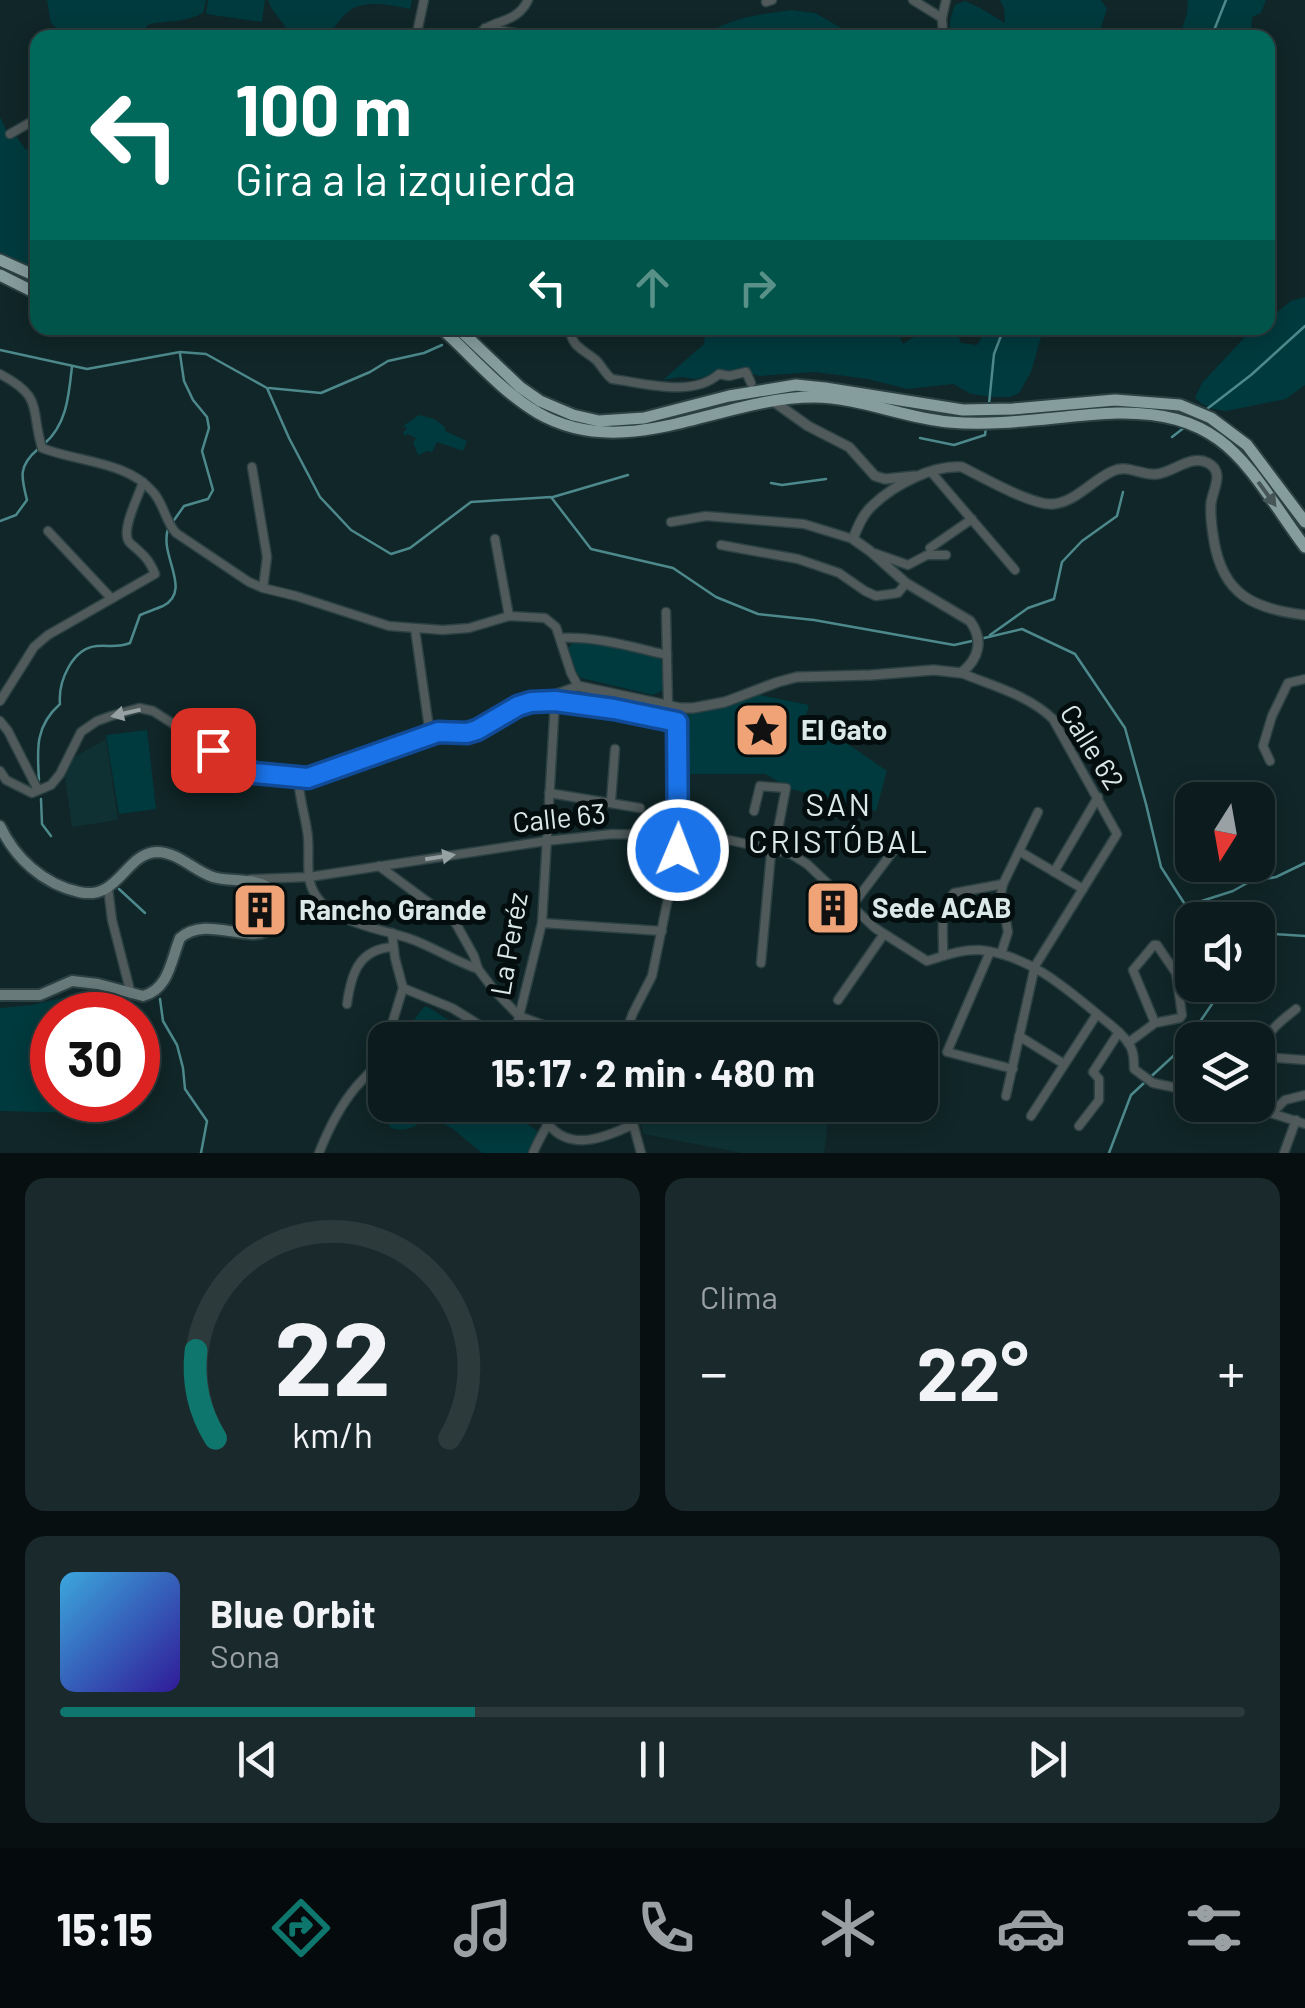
<!DOCTYPE html>
<html lang="es">
<head>
<meta charset="utf-8">
<style>
	body { margin:0; font-family:Barlow,sans-serif; background:#1a292b; color:#f1f3f6; height:100vh; display:flex; flex-direction:column; font-size:38px; white-space:nowrap }
	* { box-sizing:border-box; margin:0 }
	p { font-size:32px; color:#9aa1a4 }
	.icon { flex:none; width:55px; height:55px; fill:none; stroke:currentColor; stroke-width:2; stroke-linecap:round; stroke-linejoin:round }
	.map { position:relative; height:1153px; overflow:hidden }
	.panel { display:flex; flex-direction:column; gap:25px; padding:25px; background:#070f10; flex:1 }
	.panel>* { flex:none }
	.top-card { position:absolute; left:30px; top:30px; width:1245px; height:305px; border-radius:20px; box-shadow:0 5px 25px #0003,0 0 0 2px #2c3a3c; background:#00695c; color:#fff; overflow:hidden }
	.needle { width:65px; rotate:191deg }
	.tools { position:absolute; left:1175px; top:782px; display:grid; gap:20px }
	.tools a { display:grid; place-items:center; width:100px; height:100px; border-radius:20px; background:#0c1c1e; box-shadow:0 5px 25px #0003,0 0 0 2px #2c3a3c; font-size:50px }
	.speed { position:absolute; left:30px; top:992px; display:flex; gap:20px; font-size:50px; font-weight:700; text-align:center }
	.speed>* { display:grid; place-content:center; width:130px; height:130px; border-radius:50%; background:#0c1c1e; box-shadow:0 5px 25px #0003,0 0 0 2px #2c3a3c; line-height:1 }
	.speed .limit { border:15px solid #d22; background:#fff; color:#111 }
	.pin { position:absolute; display:grid; place-items:center; width:85px; height:85px; color:#fff; margin:-42px; border-radius:20px; box-shadow:0 5px 15px #0006 }
	.me { position:absolute; width:110px; margin:-55px; rotate:1deg; stroke-linejoin:round; filter:drop-shadow(0 0 8px #0008) }
	.turn { display:flex; align-items:center; gap:35px; height:210px; padding:0 40px; font-size:45px }
	.turn .icon { width:130px; height:130px; stroke-width:2.5 }
	.turn b { display:block; font-size:70px; line-height:85px }
	.lanes { display:flex; align-items:center; height:95px; padding:0 40px; background:#0003; justify-content:center; gap:50px; direction:ltr }
	.lanes .off { opacity:.35 }
	.big { font-size:75px; font-weight:700; line-height:1.1 }
	.panel .card { flex:1; display:flex; flex-direction:column; justify-content:center; gap:15px; min-width:0; padding:0 35px; border-radius:20px; background:#1a292b }
	.panel .dial { align-items:center; gap:0 }
	.dial svg { height:260px; overflow:visible; fill:none; stroke:#2c3a3c; stroke-width:7; stroke-linecap:round; text-anchor:middle }
	.dial text { fill:#f1f3f6; stroke:none }
	.song { display:flex; align-items:center; gap:30px }
	.cover { width:120px; height:120px; border-radius:15px; background:linear-gradient(135deg,hsl(200 70% 55%),hsl(250 70% 35%)) }
	.played { height:10px; border-radius:5px; background:linear-gradient(90deg,#0f766e 35%,#2c3a3c 35%) }
	.keys { display:flex; justify-content:space-around; direction:ltr }
	.heat { display:flex; justify-content:space-between; align-items:center; font-size:55px; direction:ltr }
	.panel .tiles { flex:1; display:grid; gap:25px; grid-template-columns:1fr 1fr }
	.card:last-child { grid-column:span 2 }
	.trip { position:absolute; left:368px; top:1022px; width:570px; height:100px; border-radius:20px; background:#0c1c1e; box-shadow:0 5px 25px #0003,0 0 0 2px #2c3a3c; font-weight:700; line-height:100px; text-align:center }
	.dock { display:flex; height:160px; justify-content:space-around; align-items:center; background:#050b0c; color:#9aa1a4 }
	.dock .icon { width:70px; height:70px }
	.dock .selected { color:#0f766e }
	.dock b { font-size:45px; color:#f1f3f6 }
	.map>svg:first-child { display:block }
	.built { fill:#0f3133 }
	.green { fill:#013a3e }
	.lines { fill:none; stroke-linecap:round; stroke-linejoin:round }
	.stream { stroke:#4d898c; stroke-width:2.5 }
	.minor-casing { stroke:#2c4143; stroke-width:11 }
	.tertiary-casing { stroke:#2c4143; stroke-width:12 }
	.secondary-casing { stroke:#2c4143; stroke-width:14 }
	.trunk-casing { stroke:#2c4143; stroke-width:15 }
	.minor { stroke:#505a5b; stroke-width:8 }
	.tertiary { stroke:#505a5b; stroke-width:9 }
	.secondary { stroke:#697a7b; stroke-width:10 }
	.trunk { stroke:#869d9e; stroke-width:11 }
	.oneway { fill:#465656 }
	.oneway2 { fill:#95a1a2 }
	.route-casing { stroke:#114b97; stroke-width:25 }
	.route { stroke:#1a73e8; stroke-width:18 }
	.labels { text-anchor:middle; stroke-width:10; stroke-linejoin:round; paint-order:stroke }
	.poi-label { font-size:28px; font-weight:bold; fill:#dae8e8; stroke:#050e0e; text-anchor:start }
	.street-label { font-size:28px; fill:#dae8e8; stroke:#050e0e }
	.quarter-label { font-size:32px; letter-spacing:2.5px; fill:#dae8e8; stroke:#050e0e }
</style>
</head>
<body>
<div class="map">
<svg width="1305" height="1153" viewBox="0 0 1305 1153">
	<rect width="100%" height="100%" fill="#102628"/>
	<g class="built">
		<path d="M106 739 118 820 72 827 65 777 71 759Z"/>
		<path d="M638 1105H788L829 1113 824 1153H743L643 1134Z"/>
	</g>
	<g class="green">
		<path d="M47 0H206L203 13C187 22 167 21 149 24L137 38 66 37 51 23Z"/>
		<path d="M208 0H265L262 22 206 14Z"/>
		<path d="M268 0H412L410 9C392 5 368 0 352 9 343 14 336 26 329 34 317 37 297 40 287 29 285 27 284 24 282 22 276 14 272 11 268 0Z"/>
		<path d="M1000 0H1101L1107 9 1098 37 955 38C946 28 951 15 955 5L965 1 982 9 1005 23 1004 8Z"/>
		<path d="M1188 0H1266L1261 13 1252 17 1251 37H1179L1187 14Z"/>
		<path d="M791 10 815 13 857 37H704C725 18 763 14 791 10Z"/>
		<path d="M0 117 9 136H16L26 150 34 144 31 140 37 136V269L0 252Z"/>
		<path d="M1305 297V385L1286 399 1226 411 1213 409 1202 404 1195 398 1202 383 1244 338 1258 328H1268V320L1291 301Z"/>
		<path d="M706 328H895L903 344 922 332 937 335 940 328H955L961 343 977 345 987 328H1042L1045 335 1041 337 1031 372 1019 393 1010 397H992L971 394 953 384 907 389 868 379 815 372 760 376 736 370 696 379 681 377 663 380 704 344Z"/>
		<path d="M419 415 434 419 445 427V431L467 441 463 451 437 442 432 452 428 451 418 455 413 442 416 438 408 434 405 436 403 433 407 428 403 426Z"/>
		<path d="M576 640 660 654 663 677 662 691 653 695 581 678 577 673 568 648Z"/>
		<path d="M760 695 809 705 806 715 887 771 876 811 791 789 765 774H687L688 719 678 717 679 704 711 707Z"/>
		<path d="M147 730 156 809 119 814 106 735Z"/>
		<path d="M95 990 105 997 110 1015H52V1100H122V1114L0 1111V1008L32 1005Z"/>
		<path d="M424 1007H428L480 1040H399Z"/>
		<path d="M385 1086V1105H519L515 1115 540 1133 532 1153H482L453 1129 427 1115C416 1128 408 1132 391 1128L384 1117Z"/>
	</g>
	<g class="lines">
		<g class="stream">
			<path d="M1211 38 1226 0"/>
			<path d="M0 350 87 369 180 352 206 354 267 388 289 438 320 497 351 530 391 554 410 548 471 502 551 497 591 549 673 568 716 597 758 614 814 620 954 645 972 641"/>
			<path d="M269 388 321 393 370 372 388 361 424 353 442 345"/>
			<path d="M989 404 994 354 1004 328"/>
			<path d="M1203 412 1251 375 1305 326"/>
			<path d="M1172 437 1185 427"/>
			<path d="M920 438 954 445 985 435 986 427"/>
			<path d="M44 444C67 425 69 394 72 366"/>
			<path d="M771 483 782 485 826 479"/>
			<path d="M553 497 628 475"/>
			<path d="M0 521 16 515 27 500C21 477 18 466 38 449"/>
			<path d="M172 523 184 506 208 499 213 490 202 451 209 428 207 417 193 400 184 381 180 354"/>
			<path d="M990 635 1028 608 1054 599 1062 562 1082 541 1117 516 1123 492"/>
			<path d="M980 639 1022 629 1075 654 1125 728 1146 804 1161 867 1186 906 1204 920"/>
			<path d="M39 780C37 749 35 726 60 704 58 682 72 648 97 646 109 645 118 648 130 643L140 615C147 612 156 609 163 606 193 590 159 556 168 529"/>
			<path d="M41 799 42 824 51 836"/>
			<path d="M119 889 145 913"/>
			<path d="M1193 920 1186 906 1233 891 1249 882 1276 877 1305 863"/>
			<path d="M1258 933 1305 936"/>
			<path d="M160 999 163 1021 177 1045 183 1068 185 1089 207 1121 201 1153"/>
			<path d="M1109 1153 1131 1095 1182 1048 1225 985"/>
		</g>
		<g class="minor-casing">
			<g id="minor">
				<path d="M913 0 942 18 946 0"/>
				<path d="M766 2 772 0"/>
				<path d="M942 18 943 38"/>
				<path d="M485 28 532 36 602 34"/>
				<path d="M419 38 418 28 424 0"/>
				<path d="M476 38C490 17 515 27 528 0"/>
				<path d="M10 134 38 118"/>
				<path d="M570 328C571 347 583 349 596 360 602 366 605 374 612 379 645 383 692 398 719 374L729 376 746 372 751 383"/>
				<path d="M0 374C44 397 30 408 42 448 77 462 127 461 153 492 164 504 165 521 176 533L249 582 263 588 296 596 389 626 443 630 469 628 509 616 545 618 556 627 571 673 578 686 545 698"/>
				<path d="M252 467 267 557 263 588"/>
				<path d="M932 473 1015 570"/>
				<path d="M671 522 706 516 804 524 853 539"/>
				<path d="M48 531 111 598"/>
				<path d="M495 539 509 616"/>
				<path d="M721 545 798 559 839 573 865 591 876 596 898 593 906 583"/>
				<path d="M930 548 972 519"/>
				<path d="M874 553 908 565 927 555H946"/>
				<path d="M666 612 668 705"/>
				<path d="M415 629 430 735"/>
				<path d="M560 638C596 636 632 647 667 655"/>
				<path d="M961 673C993 686 1028 695 1053 719L1117 834 1035 966 1006 1096"/>
				<path d="M0 701 34 647 48 635 155 574C148 557 142 554 130 543 119 532 139 496 143 482"/>
				<path d="M0 721 8 731 38 790"/>
				<path d="M1270 761 1263 746 1272 716 1288 683 1305 679"/>
				<path d="M0 771 6 780 32 793 51 785 60 774 81 732 97 721 111 716 139 708 153 711 239 766 254 773 308 778 430 735 477 730 518 706 531 702 555 701 677 721 678 850 652 976 633 1013 623 1040"/>
				<path d="M298 777C299 796 304 812 307 830 310 845 307 861 309 877 315 921 375 927 408 938 432 946 454 961 478 969"/>
				<path d="M549 793 640 808"/>
				<path d="M611 801 615 749"/>
				<path d="M754 811 760 786 786 788 774 850 771 853 761 963"/>
				<path d="M1019 851 1083 889"/>
				<path d="M379 866 455 922 474 956 478 969 494 990 519 1016 584 1040"/>
				<path d="M1054 872 1098 797"/>
				<path d="M251 879 309 877 546 841 612 834 665 835 678 843 729 840 791 854 807 864 875 928 927 961C944 956 961 949 980 950 1029 955 1066 988 1102 1018 1112 1026 1124 1035 1130 1046 1134 1052 1134 1061 1134 1069L1153 1083 1192 1091"/>
				<path d="M108 888 112 920 131 994"/>
				<path d="M851 907 897 846"/>
				<path d="M542 923 662 931"/>
				<path d="M392 933 395 958 403 988"/>
				<path d="M990 952 947 1052 1013 1069"/>
				<path d="M1001 954 1008 932 1001 893 1003 884 1038 812"/>
				<path d="M943 956C944 934 938 910 954 893L1003 884"/>
				<path d="M838 1000 884 934"/>
				<path d="M347 1004C351 975 358 949 393 947"/>
				<path d="M1019 1036 1064 1064"/>
				<path d="M387 1040 403 988 452 1008 494 1034 507 1037 515 1033 542 923 555 701"/>
				<path d="M1128 1043 1155 1023 1180 1018 1182 1015 1176 973 1157 945H1154L1133 970 1155 1023"/>
				<path d="M1264 1057C1267 1029 1275 1026 1296 1009"/>
				<path d="M1258 1063 1264 1057 1305 1060"/>
				<path d="M628 1105 641 1153"/>
				<path d="M1246 1105 1305 1124"/>
				<path d="M1273 1112 1285 1100 1305 1095"/>
				<path d="M1031 1116 1097 1014"/>
				<path d="M549 1125C571 1152 606 1137 632 1125"/>
				<path d="M1079 1126 1099 1100V1079L1093 1072 1119 1032"/>
				<path d="M319 1153C328 1130 340 1106 356 1087 371 1070 376 1069 385 1046"/>
				<path d="M533 1153C540 1136 550 1122 558 1105"/>
				<path d="M1284 1153 1296 1120"/>
			</g>
		</g>
		<g class="tertiary-casing">
			<g id="tertiary">
				<path d="M773 401 808 426 849 447 875 476 885 479 915 476"/>
				<path d="M578 686 680 708H693L725 702 778 682 797 677 871 675 934 670 961 673C979 659 984 640 970 621L906 583 870 551 853 539C858 526 863 514 873 505 894 485 932 465 962 467 982 477 1033 506 1053 504 1076 502 1092 480 1113 471 1127 464 1142 476 1157 474 1174 472 1191 454 1208 463 1225 472 1213 489 1211 503 1210 515 1212 529 1214 541 1223 595 1254 609 1305 615"/>
			</g>
		</g>
		<g class="secondary-casing">
			<path id="secondary" d="M0 826C15 858 43 884 79 892 119 901 125 853 157 852 178 852 194 871 213 877 234 884 271 873 278 903 280 911 280 919 274 925 254 949 209 913 180 938 171 960 169 989 143 996L98 984 72 981 40 995H0"/>
		</g>
		<g class="trunk-casing">
			<g id="trunk">
				<path d="M0 260 38 277"/>
				<path d="M0 275 38 294"/>
				<path d="M441 328C472 356 501 391 538 413 627 464 721 397 814 397 859 397 904 418 949 422 1005 427 1061 415 1117 413 1228 411 1247 468 1305 547"/>
				<path d="M458 328 520 387 540 401 573 415 599 421 644 418 729 396 796 385 825 388 963 410 1013 409 1115 400 1180 405 1211 418 1247 445 1305 522"/>
			</g>
		</g>
		<use href="#minor" class="minor"/>
		<use href="#tertiary" class="tertiary"/>
		<use href="#secondary" class="secondary"/>
		<use href="#trunk" class="trunk"/>
	</g>
	<defs><path id="oneway-solid" d="M-6-.8H1V-3.2L6.5 0L1 3.2V.8H-6Z" transform="scale(2.5)"/></defs>
	<use class="oneway" href="#oneway-solid" transform="translate(1267 494) rotate(54)"/>
	<g class="oneway2">
		<use href="#oneway-solid" transform="translate(126 713) rotate(167)"/>
		<use href="#oneway-solid" transform="translate(440 857) rotate(-9)"/>
	</g>
	<g class="lines">
		<g class="route-casing">
			<path id="route" d="M213 750 254 773 308 778 438 732 467 733 477 730 518 706 531 702 555 701 614 709 677 722 678 850"/>
		</g>
		<use href="#route" class="route"/>
	</g>
	<defs>
		<g id="sight-square" transform="scale(2.875)"><rect x="-9" y="-9" width="18" height="18" rx="4" fill="#efa377" stroke="#050e0e"/><path d="M0-6L1.8-2.2L6-1.7L2.9 1.2L3.7 5.4L0 3.3L-3.7 5.4L-2.9 1.2L-6-1.7L-1.8-2.2Z" fill="#111"/></g>
		<g id="building-square" transform="scale(2.875)"><rect x="-9" y="-9" width="18" height="18" rx="4" fill="#efa377" stroke="#050e0e"/><path d="M-4-6H4V6H1V3H-1V6H-4ZM-2.5-4.3h1.7v1.8h-1.7ZM.8-4.3h1.7v1.8H.8ZM-2.5-1h1.7V.8h-1.7ZM.8-1h1.7V.8H.8Z" fill="#111"/></g>
	</defs>
	<g fill-rule="evenodd">
		<use href="#sight-square" x="762" y="730"/>
		<use href="#building-square" x="833" y="908"/>
		<use href="#building-square" x="260" y="910"/>
	</g>
	<g class="labels">
		<g class="poi-label">
			<text x="801" y="740">El Gato</text>
			<text x="872" y="918">Sede ACAB</text>
			<text x="299" y="920">Rancho Grande</text>
		</g>
		<g class="street-label">
			<text transform="translate(1092 747) rotate(58)" y="10">Calle 62</text>
			<text transform="translate(559 818) rotate(-6)" y="10">Calle 63</text>
			<text transform="translate(509 944) rotate(-80)" y="10">La Peréz</text>
		</g>
		<g class="quarter-label">
			<text x="839" y="816">SAN<tspan x="839" dy="37">CRISTÓBAL</tspan></text>
		</g>
	</g>
</svg>
<div class="tools">
<a><svg class="needle" viewBox="-14 -14 28 28"><path d="M0-13l5 13h-10z" fill="#e53935"/><path d="M0 13l5-13h-10z" fill="#9aa1a4"/></svg></a>
<a><svg class="icon" aria-label="sound" viewBox="0 0 24 24"><path d="M4 9h4l5-4v14l-5-4H4zM17 9q2 3 0 6"/></svg></a>
<a><svg class="icon" aria-label="layers" viewBox="0 0 24 24"><path d="M12 4l9 5-9 5-9-5zM3 14l9 5 9-5"/></svg></a>
</div>
<div class="speed"><div class="limit">30</div></div>
<div class="pin" style="left:213px;top:750px;background:#d93025"><svg class="icon" aria-label="arrive" viewBox="0 0 24 24"><path d="M6 21V4h12l-3 4 3 4H6"/></svg></div>
<svg class="me" style="left:678px;top:850px" viewBox="-20 -20 40 40"><circle r="17" fill="#1a73e8" stroke="#fff" stroke-width="3"/><path d="M0-11L8 9 0 5-8 9z" fill="#fff"/></svg>
<div class="trip">15:17 · 2 min · 480 m</div>
<div class="top-card">
<div class="turn"><svg class="icon" aria-label="left" viewBox="0 0 24 24"><path d="M17 20v-9H6M10 6l-5 5 5 5"/></svg><div><b>100 m</b>Gira a la izquierda</div></div>
<div class="lanes"><svg class="icon" aria-label="left" viewBox="0 0 24 24"><path d="M17 20v-9H6M10 6l-5 5 5 5"/></svg><svg class="icon off" aria-label="ahead" viewBox="0 0 24 24"><path d="M12 20V5M6 11l6-6 6 6"/></svg><svg class="icon off" aria-label="right" viewBox="0 0 24 24"><path d="M7 20v-9h11M14 6l5 5-5 5"/></svg></div>
</div>
</div>
<section class="panel">
<div class="tiles">
<div class="card dial"><svg viewBox="0 0 100 80">
<path d="M14 69A42 42 0 1 1 86 69"/>
<path d="M14 69A42 42 0 0 1 8 42" stroke="#0f766e"/>
<text x="50" y="56" font-size="32" font-weight="700">22</text>
<text x="50" y="72" font-size="11">km/h</text>
</svg></div>
<div class="card"><p>Clima</p>
<div class="heat"><a>−</a><b class="big">22°</b><a>+</a></div>
</div>
<div class="card">
<div class="song"><i class="cover"></i><div><b>Blue Orbit</b><p>Sona</p></div></div>
<div class="played"></div>
<div class="keys"><svg class="icon" aria-label="previous" viewBox="0 0 24 24"><path d="M18 5L8 12l10 7zM5 5v14"/></svg><svg class="icon" aria-label="pause" viewBox="0 0 24 24"><path d="M8 5v14M16 5v14"/></svg><svg class="icon" aria-label="next" viewBox="0 0 24 24"><path d="M6 5l10 7-10 7zM19 5v14"/></svg></div>
</div>
</div>
</section>
<nav class="dock">
<b>15:15</b>
<svg class="icon selected" aria-label="directions" viewBox="0 0 24 24"><path d="M12 3l9 9-9 9-9-9zM9 14v-3h6M13 9l2 2-2 2"/></svg>
<svg class="icon" aria-label="music" viewBox="0 0 24 24"><path d="M9 18V5l10-2v13"/><circle cx="6" cy="18" r="3"/><circle cx="16" cy="16" r="3"/></svg>
<svg class="icon" aria-label="phone" viewBox="0 0 24 24"><path d="M5 4h4l2 5-3 2q2 4 5 5l2-3 5 2v4C11 20 4 13 5 4z"/></svg>
<svg class="icon" aria-label="climate" viewBox="0 0 24 24"><path d="M12 3v18M4 7l16 10M4 17L20 7"/></svg>
<svg class="icon" aria-label="car" viewBox="0 0 24 24"><path d="M5 17H2v-5l4-1 3-4h7l3 4 3 1v5h-3M9 17h6M6 11h13"/><circle cx="7" cy="17" r="2"/><circle cx="17" cy="17" r="2"/></svg>
<svg class="icon" aria-label="filters" viewBox="0 0 24 24"><path d="M4 7h16M4 17h16"/><circle cx="9" cy="7" r="2"/><circle cx="15" cy="17" r="2"/></svg>
</nav>
</body>
</html>
